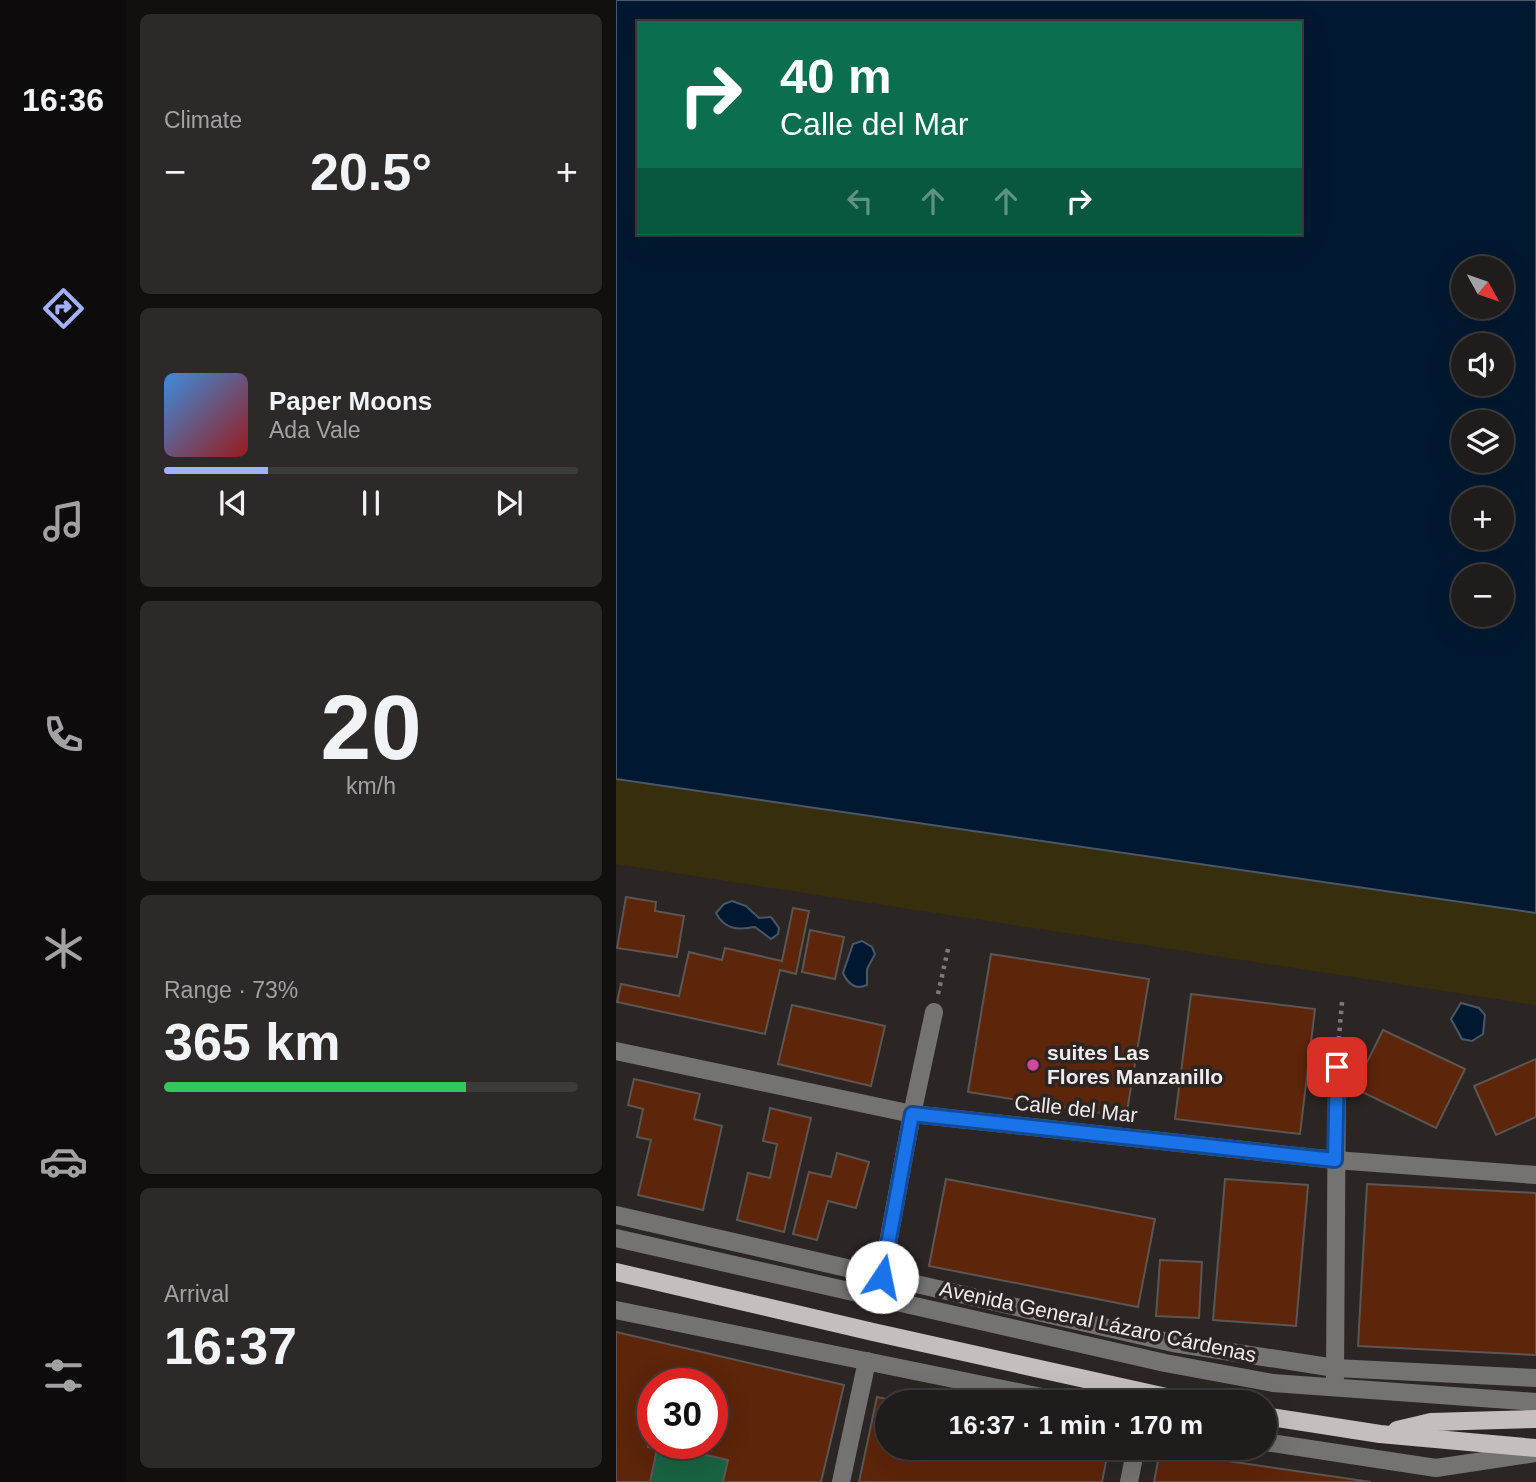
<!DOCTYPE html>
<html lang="en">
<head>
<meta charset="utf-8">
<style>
	body { margin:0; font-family:Helvetica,sans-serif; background:#2d2928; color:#f1f3f6; height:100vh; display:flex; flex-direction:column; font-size:26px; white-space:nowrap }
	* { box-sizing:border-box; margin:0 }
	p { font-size:23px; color:#a2a1a3 }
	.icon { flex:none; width:38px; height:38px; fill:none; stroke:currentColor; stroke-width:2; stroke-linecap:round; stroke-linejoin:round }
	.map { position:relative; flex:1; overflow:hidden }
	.drawer { display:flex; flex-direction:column; gap:14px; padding:14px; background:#120f0f; width:490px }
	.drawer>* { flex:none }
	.banner { position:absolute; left:21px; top:21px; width:665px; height:214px; border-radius:0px; box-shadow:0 7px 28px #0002,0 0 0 2px #3d3a3a; background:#0b6e4f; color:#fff; overflow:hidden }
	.needle { width:46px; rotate:130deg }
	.fabs { position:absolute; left:835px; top:256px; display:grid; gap:14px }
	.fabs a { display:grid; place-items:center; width:63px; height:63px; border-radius:50%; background:#201c1b; box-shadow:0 7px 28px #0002,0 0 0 2px #3d3a3a; font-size:35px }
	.speed { position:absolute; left:21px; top:1368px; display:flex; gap:14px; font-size:35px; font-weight:700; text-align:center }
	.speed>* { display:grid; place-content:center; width:91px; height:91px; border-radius:50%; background:#201c1b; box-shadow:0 7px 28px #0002,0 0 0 2px #3d3a3a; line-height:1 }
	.speed .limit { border:10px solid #d22; background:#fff; color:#111 }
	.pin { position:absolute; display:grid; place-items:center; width:60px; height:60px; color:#fff; margin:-30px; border-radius:14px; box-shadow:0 4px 10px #0006 }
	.me { position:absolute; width:77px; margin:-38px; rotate:11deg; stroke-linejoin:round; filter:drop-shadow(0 0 5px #0008) }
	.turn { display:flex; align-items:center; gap:24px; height:147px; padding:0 28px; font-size:32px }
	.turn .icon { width:91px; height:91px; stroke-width:2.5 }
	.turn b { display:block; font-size:49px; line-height:60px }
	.lanes { display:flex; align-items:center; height:66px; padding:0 28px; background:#0003; justify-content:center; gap:35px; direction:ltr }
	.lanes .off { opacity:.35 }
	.big { font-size:52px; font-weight:700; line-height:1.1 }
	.drawer .tile { flex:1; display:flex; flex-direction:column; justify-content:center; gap:10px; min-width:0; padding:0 24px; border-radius:10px; background:#2d2928 }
	.drawer .dial { align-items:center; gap:0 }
	.dial b { font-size:91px; line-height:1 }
	.song { display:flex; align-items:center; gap:21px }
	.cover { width:84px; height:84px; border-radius:10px; background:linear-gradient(135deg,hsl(210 70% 55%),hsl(0 70% 35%)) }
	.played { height:7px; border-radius:4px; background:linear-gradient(90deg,#a1b2fd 25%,#3d3a3a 25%) }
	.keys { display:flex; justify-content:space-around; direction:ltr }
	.heat { display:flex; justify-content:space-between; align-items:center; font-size:38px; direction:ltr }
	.charge { height:10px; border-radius:5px; background:linear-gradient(90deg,#34c759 73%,#3d3a3a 0) }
	.trip { position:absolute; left:259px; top:1390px; width:402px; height:70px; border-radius:35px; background:#201c1b; box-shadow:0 7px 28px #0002,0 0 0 2px #3d3a3a; font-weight:700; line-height:70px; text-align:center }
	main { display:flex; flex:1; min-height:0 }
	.tab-bar { display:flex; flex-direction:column; width:126px; justify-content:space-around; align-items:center; background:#0d0b0b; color:#a2a1a3 }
	.tab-bar .icon { width:49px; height:49px }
	.tab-bar .on { color:#a1b2fd }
	.tab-bar b { font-size:32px; color:#f1f3f6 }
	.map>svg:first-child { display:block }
	.forest { fill:#196342 }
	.sand { fill:#362e0d }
	.water { fill:#011930; stroke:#485868; stroke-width:2; fill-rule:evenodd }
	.building { fill:#5d250a; stroke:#5b5654; stroke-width:2 }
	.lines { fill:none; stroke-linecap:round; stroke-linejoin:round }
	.path { stroke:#7f7a79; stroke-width:4.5; stroke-dasharray:3.5 5; stroke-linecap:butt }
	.minor { stroke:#757371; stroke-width:18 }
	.major { stroke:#c4bfbc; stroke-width:18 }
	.route-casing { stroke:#114b97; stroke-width:18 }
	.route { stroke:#1a73e8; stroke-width:12 }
	.hotel-dot { fill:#d1479c; stroke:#2b2624; stroke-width:2.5 }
	.labels { text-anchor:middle; stroke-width:7; stroke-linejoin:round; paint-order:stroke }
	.poi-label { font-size:21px; font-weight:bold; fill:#efebea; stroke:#2b2624; text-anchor:start }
	.street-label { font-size:21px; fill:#efebea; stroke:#2b2624 }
</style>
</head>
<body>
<main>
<nav class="tab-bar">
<b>16:36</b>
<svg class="icon on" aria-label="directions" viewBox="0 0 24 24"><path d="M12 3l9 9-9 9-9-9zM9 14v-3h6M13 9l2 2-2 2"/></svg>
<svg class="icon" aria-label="music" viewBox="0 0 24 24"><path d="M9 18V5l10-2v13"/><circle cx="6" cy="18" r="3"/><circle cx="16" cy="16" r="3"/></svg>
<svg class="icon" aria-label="phone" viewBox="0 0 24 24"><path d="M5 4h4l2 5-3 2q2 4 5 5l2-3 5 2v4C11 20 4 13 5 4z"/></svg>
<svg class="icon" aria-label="climate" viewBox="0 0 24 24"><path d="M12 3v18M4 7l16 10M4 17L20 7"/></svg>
<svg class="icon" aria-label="car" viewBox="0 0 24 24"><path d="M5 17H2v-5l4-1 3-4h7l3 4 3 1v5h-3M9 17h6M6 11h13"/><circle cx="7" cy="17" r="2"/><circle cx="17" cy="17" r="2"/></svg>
<svg class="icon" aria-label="filters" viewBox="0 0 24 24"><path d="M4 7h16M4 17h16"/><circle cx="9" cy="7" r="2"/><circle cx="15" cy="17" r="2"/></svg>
</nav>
<section class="drawer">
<div class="tile"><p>Climate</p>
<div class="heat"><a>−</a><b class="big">20.5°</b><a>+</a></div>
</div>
<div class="tile">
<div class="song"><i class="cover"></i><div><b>Paper Moons</b><p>Ada Vale</p></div></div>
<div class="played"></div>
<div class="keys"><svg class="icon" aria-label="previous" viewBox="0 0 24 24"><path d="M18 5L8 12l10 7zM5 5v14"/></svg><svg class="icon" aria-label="pause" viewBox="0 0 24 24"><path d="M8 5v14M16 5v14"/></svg><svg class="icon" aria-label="next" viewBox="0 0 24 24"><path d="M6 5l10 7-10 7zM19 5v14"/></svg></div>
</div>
<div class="tile dial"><b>20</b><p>km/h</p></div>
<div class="tile"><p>Range · 73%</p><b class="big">365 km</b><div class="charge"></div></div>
<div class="tile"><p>Arrival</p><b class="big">16:37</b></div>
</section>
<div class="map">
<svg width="920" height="1482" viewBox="0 0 920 1482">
	<rect width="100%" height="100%" fill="#2b2624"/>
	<path class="forest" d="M37 1423V1444H79L78 1452 112 1460 107 1482H34L41 1449 32 1447Z"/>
	<path class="sand" d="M0 779 920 913V1005L0 864Z"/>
	<g class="water">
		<path d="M0 0H920V913L0 779ZM23 23H684V233H23ZM847 268H886V306H847ZM847 345H886V383H847ZM847 422H886V460H847ZM847 499H886V537H847ZM847 576H886V614H847Z"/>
		<path d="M116 901 130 906 143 918 155 917 163 928 162 934 155 939 139 927C122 930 109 930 100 913L108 904Z"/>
		<path d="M246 941 256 947 259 954 251 969V985C240 990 232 984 227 973L237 944Z"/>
		<path d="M845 1003 863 1008 869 1015 867 1034 856 1041 846 1039 835 1019Z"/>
	</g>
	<g class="building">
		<path d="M10 897 40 902 39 911 68 916 61 957 1 948Z"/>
		<path d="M177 908 193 911 180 974 164 970 149 1034 1 1002 5 984 63 996 73 952 106 960 109 948 166 961Z"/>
		<path d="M194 930 228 937 219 979 186 972Z"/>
		<path d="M375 954 533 979 510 1117 352 1092Z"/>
		<path d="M575 994 699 1009 684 1134 559 1119Z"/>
		<path d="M176 1005 269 1026 255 1086 162 1064Z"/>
		<path d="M767 1030 849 1069 820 1128 738 1088Z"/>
		<path d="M920 1059V1117L880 1135 858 1086Z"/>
		<path d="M18 1079 84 1094 78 1119 106 1126 87 1210 22 1195 35 1140 21 1137 27 1109 12 1105Z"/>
		<path d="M154 1108 195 1118 168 1232 121 1220 132 1173 154 1178 161 1144 147 1141Z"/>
		<path d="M221 1153 253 1162 240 1208 212 1201 201 1240 177 1234 193 1172 215 1177Z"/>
		<path d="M330 1179 539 1219 522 1307 313 1266Z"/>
		<path d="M609 1179 692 1185 680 1326 597 1320Z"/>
		<path d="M751 1184 920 1193V1355L742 1346Z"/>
		<path d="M544 1260 586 1262 583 1318 540 1316Z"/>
		<path d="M0 1332 228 1385 205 1482H107L112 1460 77 1452 79 1444H96V1384H37V1423L32 1447 41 1449 34 1482H0Z"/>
		<path d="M261 1397 286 1402H271V1447H493L486 1482H243Z"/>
		<path d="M544 1451 755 1482H538Z"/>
	</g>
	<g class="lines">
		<g class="path">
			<path d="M322 994 332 949"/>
			<path d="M722 1048 726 1002"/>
		</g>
		<g class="minor">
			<path d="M0 1051 296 1114 719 1160 920 1175"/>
			<path d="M0 1215 557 1343 719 1368 920 1378"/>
			<path d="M0 1238 549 1363 657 1383 920 1402"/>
			<path d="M264 1286 296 1114 318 1012"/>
			<path d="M0 1310 450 1402"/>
			<path d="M719 1378 721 1067"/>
			<path d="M649 1442 820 1468 920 1453"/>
			<path d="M225 1482 251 1361"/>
			<path d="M513 1482 520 1447"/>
		</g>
		<g class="major">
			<path d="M0 1272 257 1332 573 1402"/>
			<path d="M649 1416 764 1434 920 1448"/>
			<path d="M781 1430 815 1422 920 1419"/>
		</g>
	</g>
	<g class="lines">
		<g class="route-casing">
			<path id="route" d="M266 1277 296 1114 719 1160 721 1067"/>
		</g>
		<use href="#route" class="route"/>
	</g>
	<circle class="hotel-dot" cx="417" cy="1065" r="7"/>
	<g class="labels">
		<g class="poi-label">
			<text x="431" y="1060">suites Las<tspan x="431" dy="24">Flores Manzanillo</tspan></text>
		</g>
		<g class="street-label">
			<text transform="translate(460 1109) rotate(6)" y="7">Calle del Mar</text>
			<text transform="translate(482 1322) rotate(12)" y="7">Avenida General Lázaro Cárdenas</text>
		</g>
	</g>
</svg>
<div class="fabs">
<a><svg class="needle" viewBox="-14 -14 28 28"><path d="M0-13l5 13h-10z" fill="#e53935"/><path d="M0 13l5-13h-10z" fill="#a2a1a3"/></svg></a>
<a><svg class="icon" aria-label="sound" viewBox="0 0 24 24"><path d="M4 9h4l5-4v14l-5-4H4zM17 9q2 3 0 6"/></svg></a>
<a><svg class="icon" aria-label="layers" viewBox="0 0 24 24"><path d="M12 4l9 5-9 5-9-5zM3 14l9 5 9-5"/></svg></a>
<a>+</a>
<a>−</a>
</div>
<div class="speed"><div class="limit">30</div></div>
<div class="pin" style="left:721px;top:1067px;background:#d93025"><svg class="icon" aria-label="arrive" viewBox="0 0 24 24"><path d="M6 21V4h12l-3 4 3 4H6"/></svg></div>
<svg class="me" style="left:266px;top:1277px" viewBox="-20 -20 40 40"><circle r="19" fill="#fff"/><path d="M0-13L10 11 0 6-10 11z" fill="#1a73e8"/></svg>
<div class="trip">16:37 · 1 min · 170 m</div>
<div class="banner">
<div class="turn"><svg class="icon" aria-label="right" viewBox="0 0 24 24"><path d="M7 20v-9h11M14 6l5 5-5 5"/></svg><div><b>40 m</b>Calle del Mar</div></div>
<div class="lanes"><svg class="icon off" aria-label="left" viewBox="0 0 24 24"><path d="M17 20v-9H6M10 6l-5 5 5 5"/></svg><svg class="icon off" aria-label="ahead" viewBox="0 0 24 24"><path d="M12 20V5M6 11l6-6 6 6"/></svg><svg class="icon off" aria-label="ahead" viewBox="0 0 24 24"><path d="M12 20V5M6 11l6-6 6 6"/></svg><svg class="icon" aria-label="right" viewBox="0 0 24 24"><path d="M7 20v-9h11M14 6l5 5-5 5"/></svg></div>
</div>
</div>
</main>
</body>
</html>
